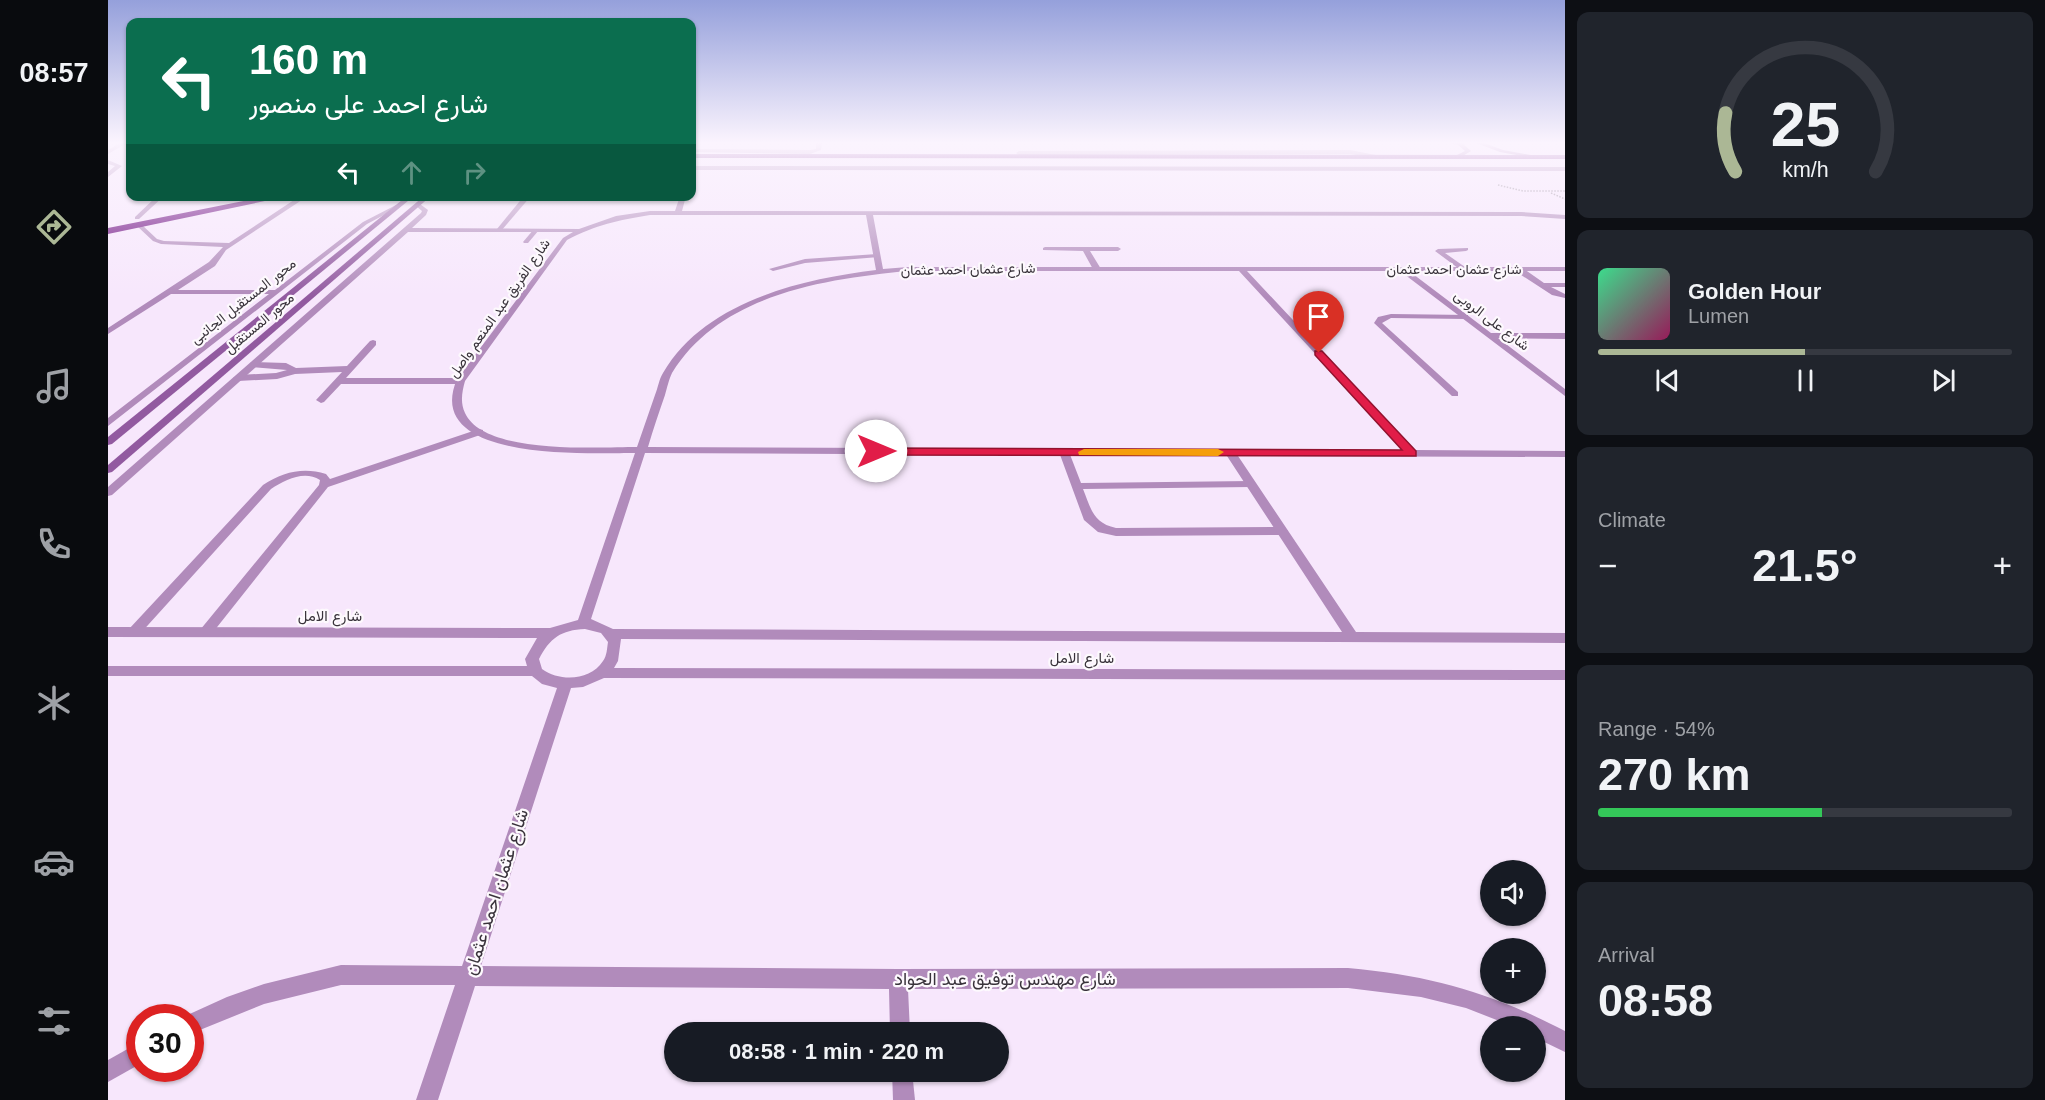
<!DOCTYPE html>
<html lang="en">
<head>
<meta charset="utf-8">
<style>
	body { margin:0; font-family:Helvetica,Vazirmatn,sans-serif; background:#20242c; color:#f1f3f6; height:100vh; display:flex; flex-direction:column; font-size:22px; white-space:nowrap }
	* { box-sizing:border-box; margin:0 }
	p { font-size:20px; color:#9ea1a6 }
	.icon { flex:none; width:33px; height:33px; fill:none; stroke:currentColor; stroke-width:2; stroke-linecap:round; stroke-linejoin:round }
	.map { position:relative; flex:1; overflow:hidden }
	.details { display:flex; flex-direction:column; gap:12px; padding:12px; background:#0d0f14; width:480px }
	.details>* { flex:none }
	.hud { position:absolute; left:18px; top:18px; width:570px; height:183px; border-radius:12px; box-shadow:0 2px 4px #0004; background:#0b6e4f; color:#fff; overflow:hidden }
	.tools { position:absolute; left:1372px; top:860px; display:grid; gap:12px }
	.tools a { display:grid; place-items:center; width:66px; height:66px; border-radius:50%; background:#171b24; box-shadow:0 2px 4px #0004; font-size:30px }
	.speed { position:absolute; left:18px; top:1004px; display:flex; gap:12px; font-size:30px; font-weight:700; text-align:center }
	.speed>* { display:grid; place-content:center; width:78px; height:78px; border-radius:50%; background:#171b24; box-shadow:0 2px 4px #0004; line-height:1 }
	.speed .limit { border:9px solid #d22; background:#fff; color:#111 }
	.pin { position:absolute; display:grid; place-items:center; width:51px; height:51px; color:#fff; margin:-62px -26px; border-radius:50% 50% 50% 0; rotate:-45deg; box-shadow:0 0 6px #0007 }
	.pin .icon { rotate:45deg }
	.me { position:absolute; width:66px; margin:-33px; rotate:90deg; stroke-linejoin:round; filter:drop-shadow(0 0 4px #0008) }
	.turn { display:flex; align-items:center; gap:21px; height:126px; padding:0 24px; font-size:27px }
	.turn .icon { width:78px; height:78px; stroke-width:2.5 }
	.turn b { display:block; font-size:42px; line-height:51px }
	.lanes { display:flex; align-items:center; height:57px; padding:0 24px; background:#0003; justify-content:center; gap:30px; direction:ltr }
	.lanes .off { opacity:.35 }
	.big { font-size:45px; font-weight:600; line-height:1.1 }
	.details .card { flex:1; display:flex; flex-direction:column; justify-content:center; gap:9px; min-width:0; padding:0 21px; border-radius:12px; background:#20242c }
	.details .dial { align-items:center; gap:0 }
	.dial svg { height:156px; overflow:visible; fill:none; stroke:#363941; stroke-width:7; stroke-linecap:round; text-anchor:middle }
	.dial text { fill:#f1f3f6; stroke:none }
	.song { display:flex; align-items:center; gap:18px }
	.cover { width:72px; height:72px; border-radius:9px; background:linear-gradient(135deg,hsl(150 70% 55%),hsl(330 70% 35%)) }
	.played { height:6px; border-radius:3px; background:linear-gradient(90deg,#abb795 50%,#363941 50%) }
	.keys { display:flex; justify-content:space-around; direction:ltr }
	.heat { display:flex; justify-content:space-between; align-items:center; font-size:33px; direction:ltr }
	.charge { height:9px; border-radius:4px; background:linear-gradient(90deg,#34c759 54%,#363941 0) }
	.trip { position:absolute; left:556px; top:1022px; width:345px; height:60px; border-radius:30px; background:#171b24; box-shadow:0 2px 4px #0004; font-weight:600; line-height:60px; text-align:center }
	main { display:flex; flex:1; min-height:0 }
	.menu { display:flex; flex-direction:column; width:108px; justify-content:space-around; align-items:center; background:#090b0e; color:#9ea1a6 }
	.menu .icon { width:42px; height:42px }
	.menu .active { color:#abb795 }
	.menu b { font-size:27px; color:#f1f3f6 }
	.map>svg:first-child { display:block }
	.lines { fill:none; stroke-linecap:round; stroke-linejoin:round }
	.path { stroke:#968b99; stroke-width:1.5; stroke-dasharray:1.5 1.5; stroke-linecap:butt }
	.lane { fill:#b18bbb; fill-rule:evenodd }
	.street { fill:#b18bbb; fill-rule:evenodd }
	.secondary { fill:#925aa0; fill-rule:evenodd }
	.highway { fill:#66027a; fill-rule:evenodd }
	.route { fill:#e11d48; stroke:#92132f; stroke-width:1.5 }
	.slow { fill:#f59e0b }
	.labels { text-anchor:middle; stroke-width:4.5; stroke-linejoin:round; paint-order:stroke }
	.far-street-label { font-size:14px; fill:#39333b; stroke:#fdf9fd }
	.street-label { font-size:15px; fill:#39333b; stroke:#fdf9fd }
	.near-street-label { font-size:18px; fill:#39333b; stroke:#fdf9fd }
</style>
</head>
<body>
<main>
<nav class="menu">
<b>08:57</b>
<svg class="icon active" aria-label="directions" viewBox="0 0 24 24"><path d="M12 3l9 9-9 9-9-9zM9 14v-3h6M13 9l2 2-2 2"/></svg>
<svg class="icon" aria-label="music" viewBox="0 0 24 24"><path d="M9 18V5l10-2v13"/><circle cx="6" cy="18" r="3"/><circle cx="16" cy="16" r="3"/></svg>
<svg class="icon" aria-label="phone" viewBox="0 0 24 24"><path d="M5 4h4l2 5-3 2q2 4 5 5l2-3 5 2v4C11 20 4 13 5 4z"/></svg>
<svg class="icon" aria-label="climate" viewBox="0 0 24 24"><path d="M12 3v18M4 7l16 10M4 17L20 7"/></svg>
<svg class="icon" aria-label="car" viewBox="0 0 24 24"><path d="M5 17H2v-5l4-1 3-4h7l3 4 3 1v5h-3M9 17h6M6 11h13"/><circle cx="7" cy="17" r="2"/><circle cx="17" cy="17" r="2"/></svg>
<svg class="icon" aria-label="filters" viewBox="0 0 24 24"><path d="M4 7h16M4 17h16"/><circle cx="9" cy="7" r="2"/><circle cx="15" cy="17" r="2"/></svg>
</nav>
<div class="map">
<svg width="1457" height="1100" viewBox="0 0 1457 1100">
	<rect width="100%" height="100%" fill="#f7e7fc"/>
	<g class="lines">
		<g class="path">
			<path d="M1390 185 1415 191H1457"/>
			<path d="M1443 193 1457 199"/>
		</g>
		<g class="lane">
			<path d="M708 143H714L713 150 702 154 584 152V149L702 150 708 149Z"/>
			<path d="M1340 143H1356L1357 144 1354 146Z"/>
			<path d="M1242 150 1278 157 1275 159 1242 154 911 155 908 153 911 151Z"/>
			<path d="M0 160 14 166 0 177V172L7 166 0 164Z"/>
			<path d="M49 196H56L31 219H27V217Z"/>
			<path d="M416 196H423L393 231H389V229Z"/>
			<path d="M426 229 431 230 420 243H416L415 242Z"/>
			<path d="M937 247H1010L1013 249 1010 251H982L993 269 989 271H986L975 251 935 250V248Z"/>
			<path d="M1360 248V250L1358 251 1337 253 1357 267 1358 269 1354 271 1327 251 1330 249Z"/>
			<path d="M769 254 772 256 771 257 697 263 665 271 661 269 697 259Z"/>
			<path d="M1407 267H1413L1436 283H1457V287H1443L1457 294V298L1444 295 1407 271Z"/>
			<path d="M1283 314 1360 315V319H1357L1283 318 1274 323 1350 392V396H1344L1266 323 1270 317Z"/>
			<path d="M265 340 268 341V345L238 378H352L357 381 352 384H233L216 402 213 403 208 400 234 372 187 374 169 379 130 381 125 378 130 375 168 373 179 370 142 367V363L145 362 178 363 188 368 239 366 262 341Z"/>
			<path d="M371 429 375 430V434L220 487 102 636H92L90 633 92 630 211 485 212 480C196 470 177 480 163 489L31 635H21L19 632 21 629 155 485C175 472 195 467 218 474L222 479Z"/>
			<path d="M956 449 961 452 973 483 1143 481 1148 484 1143 487 975 489C983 509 985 523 1008 528L1174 527 1180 531 1174 535 1008 536 990 532 976 520 951 452Z"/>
		</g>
		<g class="street">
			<path d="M12 143H19L0 154V150Z"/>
			<path d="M584 166 1457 167V171L584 170Z"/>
			<path d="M192 196H200L118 250 107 266 70 290H167L255 222 288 205 293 206 259 224 0 426V418L161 294H63L0 334V328L101 262 115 247 53 244 45 241 29 226V224H33L49 239 56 241 121 243Z"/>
			<path d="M572 196H578L574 211 1413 212 1457 215V219L1413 216 765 215 775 269 800 267H1457V271H1301L1383 333H1457V339L1390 338 1457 389V396L1292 271H1139L1307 450 1457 451V457L1130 456 1248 632 1457 633V643L513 639 510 661 506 668 1457 670V680L496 678 475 687 463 688 373 966 790 969 1240 968C1325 976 1381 992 1457 1031V1052L1428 1038V1026H1404L1358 1008 1313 997 1240 988 800 989 802 1032H782L781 989 367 986 330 1100H308L347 985H233L156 1004 82 1034V1017H75L119 997 156 984 233 965 354 966 449 688 434 684 424 676H0V666H419L417 659 429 638 0 637V627L442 628 470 620 527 453C484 453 313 463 349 379L455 238 465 232H300L4 495 0 496V487L313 213 314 211 308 206V204H312L320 210 318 215 304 228 471 229 508 216 542 211H567ZM542 215H758L768 270C693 279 596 302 555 373 551 379 550 388 547 395 541 412 535 430 529 447 490 447 376 455 357 413 352 402 354 392 357 381L459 240C488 225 510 220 542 215ZM800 271H1131L1296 450 540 447C545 430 551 412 557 395 559 388 561 379 564 373 612 294 717 279 800 271ZM537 453 1119 456 1234 632 505 629 483 619ZM477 629 493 633 500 642C499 648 499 656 495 661 482 681 452 682 434 669L431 659C442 638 453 630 477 629Z"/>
			<path d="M32 1042V1064L0 1082V1060Z"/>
			<path d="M784 1071H804L807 1100H785Z"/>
		</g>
		<g class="secondary">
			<path d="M1348 143H1354L1363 151 1353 157H1349V155L1357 151Z"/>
			<path d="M1368 143H1376L1395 150 1434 157 1431 159 1392 152Z"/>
			<path d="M299 196H306L4 444 0 445V437Z"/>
			<path d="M316 196H323L4 472 0 473V465Z"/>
		</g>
		<g class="highway">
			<path d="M584 154 1457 155V159L584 158Z"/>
			<path d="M161 196H181L0 234V228Z"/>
		</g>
	</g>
	<linearGradient id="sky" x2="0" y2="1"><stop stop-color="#95a0db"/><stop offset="0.48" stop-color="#fbf4fe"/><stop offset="1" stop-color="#fbf4fe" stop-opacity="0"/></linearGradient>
	<rect width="1457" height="297" fill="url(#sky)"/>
	<path class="route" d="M1207 351H1214L1308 451V456L768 455 763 451 768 448 1294 450 1207 355Z"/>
	<path class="slow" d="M976 449H1110L1116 452 1110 456 971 455 970 452Z"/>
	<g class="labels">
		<g class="far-street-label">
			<text transform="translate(860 269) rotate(-1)" y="5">شارع عثمان احمد عثمان</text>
			<text x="1346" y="274">شارع عثمان احمد عثمان</text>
			<text transform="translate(135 301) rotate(-38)" y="5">محور المستقبل الجانبى</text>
			<text transform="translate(391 308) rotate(-55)" y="5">شارع الفريق عبد المنعم واصل</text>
			<text transform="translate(1384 320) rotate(37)" y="5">شارع على الروبى</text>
			<text transform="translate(151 323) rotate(-40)" y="5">محور المستقبل</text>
		</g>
		<g class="street-label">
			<text x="222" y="621">شارع الامل</text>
			<text x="974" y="663">شارع الامل</text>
		</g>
		<g class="near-street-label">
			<text transform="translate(388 892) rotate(-72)" y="6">شارع عثمان احمد عثمان</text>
			<text x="897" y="985">شارع مهندس توفيق عبد الحواد</text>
		</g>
	</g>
</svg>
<div class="tools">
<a><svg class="icon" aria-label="sound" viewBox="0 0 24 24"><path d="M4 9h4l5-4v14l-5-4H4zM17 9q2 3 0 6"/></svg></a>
<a>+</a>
<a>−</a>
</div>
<div class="speed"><div class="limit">30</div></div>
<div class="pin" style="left:1211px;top:353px;background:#d93025"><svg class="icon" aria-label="arrive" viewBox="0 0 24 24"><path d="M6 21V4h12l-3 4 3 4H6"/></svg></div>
<svg class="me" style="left:768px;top:451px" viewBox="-20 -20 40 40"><circle r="19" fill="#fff"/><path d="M0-13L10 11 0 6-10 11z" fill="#e11d48"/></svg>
<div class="trip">08:58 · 1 min · 220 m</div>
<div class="hud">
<div class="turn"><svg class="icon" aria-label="left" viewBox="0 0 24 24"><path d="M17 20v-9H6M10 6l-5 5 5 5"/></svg><div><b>160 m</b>شارع احمد على منصور</div></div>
<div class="lanes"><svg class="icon" aria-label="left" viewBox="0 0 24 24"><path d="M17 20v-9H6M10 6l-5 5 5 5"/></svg><svg class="icon off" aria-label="ahead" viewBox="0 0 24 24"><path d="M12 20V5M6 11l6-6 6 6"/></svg><svg class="icon off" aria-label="right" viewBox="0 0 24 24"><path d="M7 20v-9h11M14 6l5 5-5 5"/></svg></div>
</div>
</div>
<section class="details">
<div class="card dial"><svg viewBox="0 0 100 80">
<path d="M14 69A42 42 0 1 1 86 69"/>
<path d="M14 69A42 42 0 0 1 9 39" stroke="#abb795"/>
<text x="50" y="56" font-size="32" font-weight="700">25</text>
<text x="50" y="72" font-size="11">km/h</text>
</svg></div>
<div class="card">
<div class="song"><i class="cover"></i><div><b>Golden Hour</b><p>Lumen</p></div></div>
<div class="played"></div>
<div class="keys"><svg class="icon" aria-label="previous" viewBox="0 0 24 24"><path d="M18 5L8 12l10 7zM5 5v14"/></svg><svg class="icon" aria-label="pause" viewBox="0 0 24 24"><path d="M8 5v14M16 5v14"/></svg><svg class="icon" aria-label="next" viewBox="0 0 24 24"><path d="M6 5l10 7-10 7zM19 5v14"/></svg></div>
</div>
<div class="card"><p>Climate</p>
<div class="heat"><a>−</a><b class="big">21.5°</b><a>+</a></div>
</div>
<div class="card"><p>Range · 54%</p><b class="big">270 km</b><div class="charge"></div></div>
<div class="card"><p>Arrival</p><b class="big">08:58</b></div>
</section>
</main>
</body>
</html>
